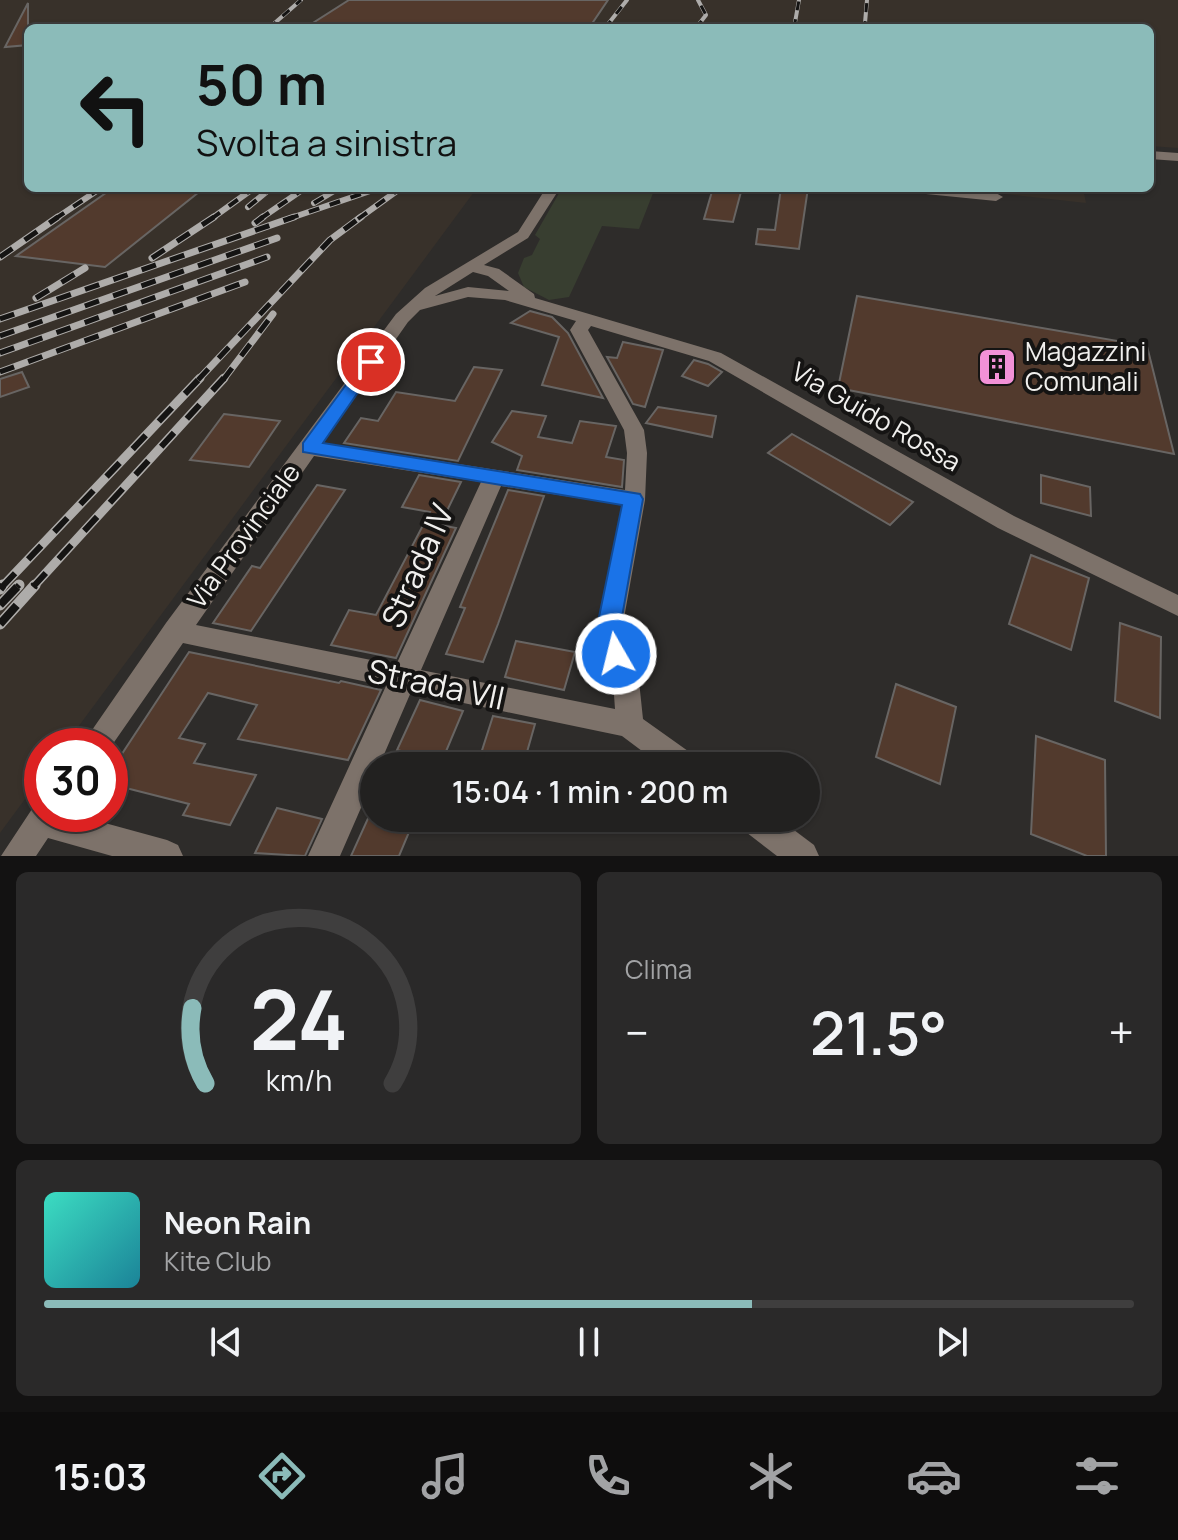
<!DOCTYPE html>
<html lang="it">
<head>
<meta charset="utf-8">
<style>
	body { margin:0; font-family:Manrope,sans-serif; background:#2a2929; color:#f1f3f6; height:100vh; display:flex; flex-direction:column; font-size:30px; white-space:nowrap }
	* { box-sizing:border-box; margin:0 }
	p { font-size:26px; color:#a2a3a5 }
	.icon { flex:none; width:44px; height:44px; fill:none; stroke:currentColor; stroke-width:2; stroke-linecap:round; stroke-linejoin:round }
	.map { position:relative; height:856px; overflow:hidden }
	.drawer { display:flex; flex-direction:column; gap:16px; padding:16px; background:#131212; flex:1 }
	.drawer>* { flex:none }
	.banner { position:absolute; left:24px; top:24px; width:1130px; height:168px; border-radius:12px; box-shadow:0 2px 6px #0004,0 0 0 2px #3f3e3e; background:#8bbbb9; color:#111; overflow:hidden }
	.speed { position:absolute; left:24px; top:728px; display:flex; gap:16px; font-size:40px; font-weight:700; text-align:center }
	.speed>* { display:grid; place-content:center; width:104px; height:104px; border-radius:50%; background:#222120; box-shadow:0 2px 6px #0004,0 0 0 2px #3f3e3e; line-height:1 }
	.speed .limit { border:12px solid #d22; background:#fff; color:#111 }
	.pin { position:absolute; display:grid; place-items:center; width:68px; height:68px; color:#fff; margin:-34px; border:4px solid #fff; border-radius:50%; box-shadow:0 2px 8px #0007 }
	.me { position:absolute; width:88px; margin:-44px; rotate:352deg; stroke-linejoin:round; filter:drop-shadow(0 0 6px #0008) }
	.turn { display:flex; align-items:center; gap:28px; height:168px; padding:0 40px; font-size:36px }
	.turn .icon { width:104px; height:104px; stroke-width:2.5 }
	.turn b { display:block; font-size:56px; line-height:68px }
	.big { font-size:60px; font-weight:600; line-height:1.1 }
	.drawer .tile { flex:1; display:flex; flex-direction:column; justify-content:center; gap:12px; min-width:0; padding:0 28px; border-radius:12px; background:#2a2929 }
	.drawer .dial { align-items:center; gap:0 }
	.dial svg { height:208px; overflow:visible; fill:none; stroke:#3f3e3e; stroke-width:7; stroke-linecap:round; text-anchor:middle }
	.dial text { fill:#f1f3f6; stroke:none }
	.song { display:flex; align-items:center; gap:24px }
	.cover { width:96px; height:96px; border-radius:12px; background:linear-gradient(135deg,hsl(170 70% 55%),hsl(190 70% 35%)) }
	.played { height:8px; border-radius:4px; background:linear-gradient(90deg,#8bbbb9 65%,#3f3e3e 65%) }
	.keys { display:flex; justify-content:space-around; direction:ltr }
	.heat { display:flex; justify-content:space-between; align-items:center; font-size:44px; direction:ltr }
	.drawer .tiles { flex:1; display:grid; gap:16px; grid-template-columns:1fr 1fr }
	.tile:last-child { grid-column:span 2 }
	.trip { position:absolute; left:360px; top:752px; width:460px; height:80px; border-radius:40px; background:#222120; box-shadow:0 2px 6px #0004,0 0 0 2px #3f3e3e; font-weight:600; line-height:80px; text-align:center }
	.dock { display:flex; height:128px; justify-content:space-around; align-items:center; background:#0e0d0d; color:#a2a3a5 }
	.dock .icon { width:56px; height:56px }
	.dock .on { color:#8bbbb9 }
	.dock b { font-size:36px; color:#f1f3f6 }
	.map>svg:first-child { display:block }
	.built { fill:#38312a }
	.green { fill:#383e30 }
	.building { fill:#523a2d; stroke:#686563; stroke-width:2 }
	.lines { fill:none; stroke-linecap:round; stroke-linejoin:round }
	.minor { fill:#7d726a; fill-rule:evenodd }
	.rail-far4-casing { stroke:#aeacaa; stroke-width:4 }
	.rail-far3-casing { stroke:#aeacaa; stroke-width:6 }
	.rail-far2-casing { stroke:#aeacaa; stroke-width:7 }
	.rail-far1-casing { stroke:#aeacaa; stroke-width:9 }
	.rail-casing { stroke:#aeacaa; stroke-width:11 }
	.rail-far4 { stroke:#151413; stroke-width:3; stroke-dasharray:9; stroke-linecap:butt }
	.rail-far3 { stroke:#151413; stroke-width:4; stroke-dasharray:11; stroke-linecap:butt }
	.rail-far2 { stroke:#151413; stroke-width:5; stroke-dasharray:15; stroke-linecap:butt }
	.rail-far1 { stroke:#151413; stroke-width:6; stroke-dasharray:19; stroke-linecap:butt }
	.rail { stroke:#151413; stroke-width:8; stroke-dasharray:25; stroke-linecap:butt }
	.route { fill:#1a73e8; stroke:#114b97; stroke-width:2 }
	.labels { text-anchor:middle; stroke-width:8; stroke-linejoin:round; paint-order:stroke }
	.poi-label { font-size:26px; fill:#f1f0ee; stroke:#151413; text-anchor:start }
	.street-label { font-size:26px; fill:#f1f0ee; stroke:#151413 }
	.near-street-label { font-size:32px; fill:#f1f0ee; stroke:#151413 }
</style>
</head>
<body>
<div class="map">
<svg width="1178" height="856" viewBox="0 0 1178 856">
	<rect width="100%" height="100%" fill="#2e2c2a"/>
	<g class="built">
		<path d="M0 0H1178V148L1150 146V28H28V188H477L64 746H42V776L0 833Z"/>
		<path d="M950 188H1083L1086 203Z"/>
	</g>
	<path class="green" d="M562 188H655L639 229 602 226 569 297 549 300 524 287 518 273 524 258 532 255 540 239 535 235Z"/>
	<g class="building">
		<path d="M349 0H608L589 28H305Z"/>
		<path d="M28 3V45L5 47Z"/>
		<path d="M113 188H204L105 267 16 256Z"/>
		<path d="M713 188H742L733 222 704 219Z"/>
		<path d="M781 188H808L799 249 756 244 758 229 775 230Z"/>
		<path d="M857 296 1147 346 1174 454 838 388Z"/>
		<path d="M530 311 552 317 568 333 603 398 542 385 559 337 511 323Z"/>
		<path d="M623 342 663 350 645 407 633 404 607 357 617 358Z"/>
		<path d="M694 360 708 364 722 372 708 386 682 376Z"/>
		<path d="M474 367 502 370 458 461 344 443 361 418 378 421 396 392 455 401Z"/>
		<path d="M22 372 29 387 0 397V379Z"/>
		<path d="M658 407 716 416 712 437 646 423Z"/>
		<path d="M512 411 546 416 538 437 572 443 580 421 616 426 606 457 624 460 622 487 517 470 522 456 492 442Z"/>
		<path d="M224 414 280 421 249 467 190 460Z"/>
		<path d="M792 434 913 502 890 525 768 453Z"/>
		<path d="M419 475 461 482 440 525 456 528 396 658 331 645 349 610 376 615 430 512 402 507Z"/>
		<path d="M1041 475 1090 487 1091 516 1041 503Z"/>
		<path d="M317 485 345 490 251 631 213 623 252 566 260 568Z"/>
		<path d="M508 490 544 496 498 624 483 662 446 654 465 608 460 607Z"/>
		<path d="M1031 555 1089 578 1071 650 1009 624Z"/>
		<path d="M1120 623 1161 637 1160 718 1115 701Z"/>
		<path d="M516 641 575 652 564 690 505 677Z"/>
		<path d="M189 652 339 683 341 681 381 690 348 760 238 739 257 705 208 693 179 738 205 744 194 763 256 775 230 825 183 815 189 804 110 784V772Z"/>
		<path d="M896 684 956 707 940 784 876 757Z"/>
		<path d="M420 700 463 711 442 761 397 750Z"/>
		<path d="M493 716 535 724 523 766H477Z"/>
		<path d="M1036 736 1105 760 1106 856H1087L1031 834Z"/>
		<path d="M277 808 322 819 305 856 255 853Z"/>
		<path d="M370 814 374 818 412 825 399 856H351Z"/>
	</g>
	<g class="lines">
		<g class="minor">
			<path d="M1150 151 1178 153V161L1150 159Z"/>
			<path d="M546 188H560L528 238 484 265 499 269 534 294 535 298 721 353 1014 516 1178 595V616L998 528 709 361 591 326 588 330 644 430 647 453 645 500 623 624 639 681 643 719 695 756 700 766H662L622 736 411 692 379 766H374V778L340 856H308L386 686 183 643 110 748 81 746 166 623 396 314 425 288 518 232ZM473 272 488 276 509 291 468 287 435 296ZM468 297 505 300 576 321 570 330 624 430 627 453 625 490 323 443 408 322 420 310ZM314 456 481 482 396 665 196 625ZM501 486 622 505 598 624 613 681 615 709 421 670Z"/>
			<path d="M899 188 996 193 1003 197 996 201 906 192Z"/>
			<path d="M42 801V814H72L167 840 178 845 183 856H112L48 838 36 856H1L36 803Z"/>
			<path d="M738 818H778L814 845 819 856H777L742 829Z"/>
		</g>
		<g class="rail-far4-casing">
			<g id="rail-far4">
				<path d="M269 28 301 0"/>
				<path d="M605 28 627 0"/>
				<path d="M696 28 706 15 698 0"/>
				<path d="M794 28 799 0"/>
				<path d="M860 28 865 23 867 0"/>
			</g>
		</g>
		<g class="rail-far3-casing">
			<g id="rail-far3">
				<path d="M314 203 339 188"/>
				<path d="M248 207 271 188"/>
				<path d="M55 219 101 188"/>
				<path d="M211 219 254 188"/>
				<path d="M260 219 305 188"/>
				<path d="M288 219 379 188"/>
				<path d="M358 219 401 188"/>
			</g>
		</g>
		<g class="rail-far2-casing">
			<g id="rail-far2">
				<path d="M255 223 263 217"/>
				<path d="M0 257 58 217"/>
				<path d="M152 258 214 217"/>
				<path d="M36 298 85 268"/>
				<path d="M0 319 294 217"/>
				<path d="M0 336 277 238"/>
				<path d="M0 353 267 257"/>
				<path d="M0 372 245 282"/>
				<path d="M198 380 330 240 361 217"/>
				<path d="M223 380 273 314"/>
			</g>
		</g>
		<g class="rail-far1-casing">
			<g id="rail-far1">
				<path d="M2 587 200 378"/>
				<path d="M17 587 19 585"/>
				<path d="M33 587 224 378"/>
			</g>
		</g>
		<g class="rail-casing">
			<g id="rail">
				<path d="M0 589 3 585"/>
				<path d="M0 605 19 585"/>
				<path d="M0 624 35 585"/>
			</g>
		</g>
		<use href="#rail-far4" class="rail-far4"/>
		<use href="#rail-far3" class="rail-far3"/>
		<use href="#rail-far2" class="rail-far2"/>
		<use href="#rail-far1" class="rail-far1"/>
		<use href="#rail" class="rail"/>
	</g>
	<path class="route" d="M371 357 379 362 323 443 640 494 643 499 622 617 628 654 625 661 616 664 608 661 599 617 622 505 303 452V443L365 359Z"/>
	<defs>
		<g id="building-square" transform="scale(2)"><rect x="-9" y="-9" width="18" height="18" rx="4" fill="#f291d7" stroke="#151413"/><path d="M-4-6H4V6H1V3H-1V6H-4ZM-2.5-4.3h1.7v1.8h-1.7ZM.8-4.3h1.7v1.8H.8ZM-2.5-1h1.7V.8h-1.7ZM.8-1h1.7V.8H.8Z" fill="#111"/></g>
	</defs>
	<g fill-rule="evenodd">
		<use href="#building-square" x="997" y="367"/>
	</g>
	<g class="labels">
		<g class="poi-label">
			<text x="1025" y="361">Magazzini<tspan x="1025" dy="30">Comunali</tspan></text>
		</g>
		<g class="street-label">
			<text transform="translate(876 417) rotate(30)" y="9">Via Guido Rossa</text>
			<text transform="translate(244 536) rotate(-54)" y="9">Via Provinciale</text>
		</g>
		<g class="near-street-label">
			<text transform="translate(418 566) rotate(-66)" y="11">Strada IV</text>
			<text transform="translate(436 685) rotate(12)" y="11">Strada VII</text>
		</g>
	</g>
</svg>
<div class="speed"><div class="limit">30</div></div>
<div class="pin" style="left:371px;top:362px;background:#d93025"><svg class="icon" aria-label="arrive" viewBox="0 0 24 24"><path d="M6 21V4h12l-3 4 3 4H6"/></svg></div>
<svg class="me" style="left:616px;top:654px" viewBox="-20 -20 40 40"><circle r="17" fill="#1a73e8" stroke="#fff" stroke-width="3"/><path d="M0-11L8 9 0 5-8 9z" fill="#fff"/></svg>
<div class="trip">15:04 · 1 min · 200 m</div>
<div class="banner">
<div class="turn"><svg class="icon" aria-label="left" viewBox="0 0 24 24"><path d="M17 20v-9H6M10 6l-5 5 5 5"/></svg><div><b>50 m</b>Svolta a sinistra</div></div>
</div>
</div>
<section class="drawer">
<div class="tiles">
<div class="tile dial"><svg viewBox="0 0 100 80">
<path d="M14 69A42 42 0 1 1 86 69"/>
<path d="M14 69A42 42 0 0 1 9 40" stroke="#8bbbb9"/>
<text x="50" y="56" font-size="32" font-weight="700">24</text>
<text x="50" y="72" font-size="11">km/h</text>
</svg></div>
<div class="tile"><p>Clima</p>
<div class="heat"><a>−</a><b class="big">21.5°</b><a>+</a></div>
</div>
<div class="tile">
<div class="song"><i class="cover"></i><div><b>Neon Rain</b><p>Kite Club</p></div></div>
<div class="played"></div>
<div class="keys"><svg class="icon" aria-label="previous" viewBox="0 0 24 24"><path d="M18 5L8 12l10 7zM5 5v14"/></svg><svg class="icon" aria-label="pause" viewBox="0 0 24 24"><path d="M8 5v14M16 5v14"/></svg><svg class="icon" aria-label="next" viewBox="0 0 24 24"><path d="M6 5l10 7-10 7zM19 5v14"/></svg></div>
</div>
</div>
</section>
<nav class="dock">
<b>15:03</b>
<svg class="icon on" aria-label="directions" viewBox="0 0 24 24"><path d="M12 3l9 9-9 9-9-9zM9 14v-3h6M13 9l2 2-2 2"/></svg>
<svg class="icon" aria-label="music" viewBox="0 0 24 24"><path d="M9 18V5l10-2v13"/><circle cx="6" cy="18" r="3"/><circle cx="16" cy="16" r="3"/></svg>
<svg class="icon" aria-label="phone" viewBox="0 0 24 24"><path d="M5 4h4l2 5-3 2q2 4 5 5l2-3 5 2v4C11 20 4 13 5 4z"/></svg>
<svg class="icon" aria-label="climate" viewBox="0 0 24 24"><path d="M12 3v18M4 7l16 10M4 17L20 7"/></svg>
<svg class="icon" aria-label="car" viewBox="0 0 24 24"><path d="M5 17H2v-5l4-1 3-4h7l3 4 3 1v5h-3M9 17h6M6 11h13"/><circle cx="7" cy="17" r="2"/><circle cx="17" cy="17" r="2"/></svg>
<svg class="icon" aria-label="filters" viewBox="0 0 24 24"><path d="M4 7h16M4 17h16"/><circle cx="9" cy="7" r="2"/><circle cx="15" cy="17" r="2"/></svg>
</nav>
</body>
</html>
